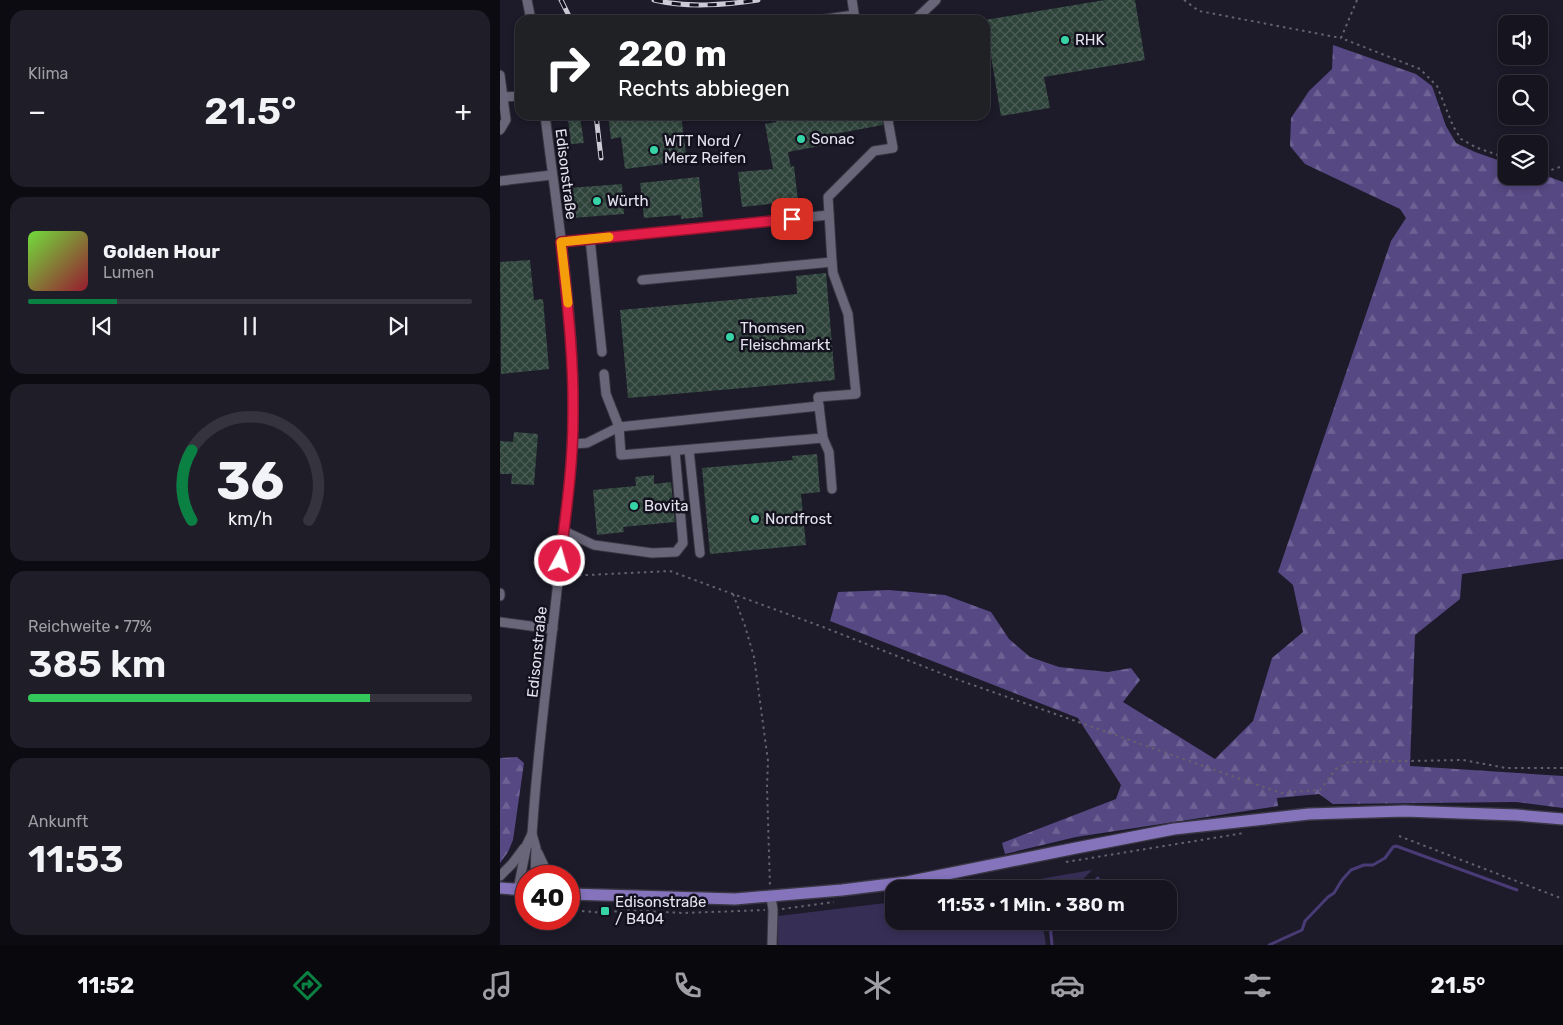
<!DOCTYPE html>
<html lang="de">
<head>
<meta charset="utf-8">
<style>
	body { margin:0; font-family:Rubik,sans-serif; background:#1f1d28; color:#f1f3f6; height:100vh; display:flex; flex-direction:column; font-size:19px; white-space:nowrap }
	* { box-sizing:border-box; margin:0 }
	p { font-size:16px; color:#9e9ea4 }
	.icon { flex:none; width:28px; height:28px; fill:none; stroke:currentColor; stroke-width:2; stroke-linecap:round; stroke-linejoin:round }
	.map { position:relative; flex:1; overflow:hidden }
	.details { display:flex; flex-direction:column; gap:10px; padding:10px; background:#0c0b11; width:500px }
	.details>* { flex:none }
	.banner { position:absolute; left:15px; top:15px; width:475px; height:105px; border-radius:15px; box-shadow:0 2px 8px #0003,0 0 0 1px #35333d; background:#202124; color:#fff; overflow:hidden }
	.fabs { position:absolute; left:998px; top:15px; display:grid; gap:10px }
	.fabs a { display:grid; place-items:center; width:50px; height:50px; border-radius:10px; background:#16141f; box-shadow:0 2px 8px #0003,0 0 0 1px #35333d; font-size:25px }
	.speed { position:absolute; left:15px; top:865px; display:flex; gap:10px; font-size:25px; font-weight:700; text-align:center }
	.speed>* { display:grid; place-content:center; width:65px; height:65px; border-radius:50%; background:#16141f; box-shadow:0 2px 8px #0003,0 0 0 1px #35333d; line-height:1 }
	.speed .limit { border:8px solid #d22; background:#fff; color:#111 }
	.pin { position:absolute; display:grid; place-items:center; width:42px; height:42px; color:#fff; margin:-21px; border-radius:10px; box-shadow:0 2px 8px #0006 }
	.me { position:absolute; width:55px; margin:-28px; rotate:6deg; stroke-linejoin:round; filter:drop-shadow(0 0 4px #0008) }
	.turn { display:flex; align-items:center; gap:18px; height:105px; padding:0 20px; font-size:22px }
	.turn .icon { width:65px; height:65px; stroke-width:2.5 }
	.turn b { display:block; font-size:35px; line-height:42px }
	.big { font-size:38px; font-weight:600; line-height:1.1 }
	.details .card { flex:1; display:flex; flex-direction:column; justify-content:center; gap:8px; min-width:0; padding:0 18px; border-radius:15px; background:#1f1d28 }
	.details .dial { align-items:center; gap:0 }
	.dial svg { height:130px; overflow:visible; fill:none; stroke:#35333d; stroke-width:7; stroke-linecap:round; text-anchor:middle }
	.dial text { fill:#f1f3f6; stroke:none }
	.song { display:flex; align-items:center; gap:15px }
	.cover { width:60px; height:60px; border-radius:8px; background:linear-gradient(135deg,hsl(100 70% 55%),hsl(350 70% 35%)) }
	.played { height:5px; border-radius:2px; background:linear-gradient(90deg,#0b8043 20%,#35333d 20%) }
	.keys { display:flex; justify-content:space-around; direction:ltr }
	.heat { display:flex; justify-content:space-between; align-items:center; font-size:28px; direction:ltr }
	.charge { height:8px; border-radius:4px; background:linear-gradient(90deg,#34c759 77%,#35333d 0) }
	.trip { position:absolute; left:385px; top:880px; width:292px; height:50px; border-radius:15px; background:#16141f; box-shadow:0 2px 8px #0003,0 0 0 1px #35333d; font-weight:600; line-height:50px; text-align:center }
	.dock { display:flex; height:80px; justify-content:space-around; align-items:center; background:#09080c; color:#9e9ea4 }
	.dock .icon { width:35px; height:35px }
	.dock .selected { color:#0b8043 }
	.dock b { font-size:22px; color:#f1f3f6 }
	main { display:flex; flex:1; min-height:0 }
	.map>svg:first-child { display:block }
	.grass { fill:#372e56 }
	.forest { fill:url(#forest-firs) }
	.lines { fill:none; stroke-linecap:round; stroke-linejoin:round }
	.stream { stroke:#493b75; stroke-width:3 }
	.building { fill:url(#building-cross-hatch) }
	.minor-casing { stroke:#383642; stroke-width:11 }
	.major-casing { stroke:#383642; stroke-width:14 }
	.path { stroke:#64616f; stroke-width:2; stroke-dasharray:2.5 4; stroke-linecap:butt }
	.minor { stroke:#696679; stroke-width:9 }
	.major { stroke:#8573bc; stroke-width:11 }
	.rail-casing { stroke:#cccbd6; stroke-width:5 }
	.rail { stroke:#14111f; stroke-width:3; stroke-dasharray:9; stroke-linecap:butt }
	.route-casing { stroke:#92132f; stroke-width:12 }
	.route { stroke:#e11d48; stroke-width:9 }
	.slow { stroke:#f59e0b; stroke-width:9 }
	.poi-dot { fill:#37d4a6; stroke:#14111f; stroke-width:2 }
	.labels { text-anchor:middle; stroke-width:5; stroke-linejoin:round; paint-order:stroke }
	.poi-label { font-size:15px; fill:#e4e3ee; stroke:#14111f; text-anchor:start }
	.street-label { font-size:15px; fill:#e4e3ee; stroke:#14111f }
</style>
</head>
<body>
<main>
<section class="details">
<div class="card"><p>Klima</p>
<div class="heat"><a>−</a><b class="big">21.5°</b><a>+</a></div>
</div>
<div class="card">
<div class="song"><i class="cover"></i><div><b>Golden Hour</b><p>Lumen</p></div></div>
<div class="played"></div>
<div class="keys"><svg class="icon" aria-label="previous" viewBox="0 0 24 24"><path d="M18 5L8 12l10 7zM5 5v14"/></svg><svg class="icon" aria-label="pause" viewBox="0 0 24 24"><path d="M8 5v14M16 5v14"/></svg><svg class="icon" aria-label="next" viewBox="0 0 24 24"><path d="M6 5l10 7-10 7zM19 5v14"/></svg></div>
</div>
<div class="card dial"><svg viewBox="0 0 100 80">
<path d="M14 69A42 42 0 1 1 86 69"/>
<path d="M14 69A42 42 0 0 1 14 26" stroke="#0b8043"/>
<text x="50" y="56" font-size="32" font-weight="700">36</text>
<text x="50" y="72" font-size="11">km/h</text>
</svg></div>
<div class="card"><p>Reichweite · 77%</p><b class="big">385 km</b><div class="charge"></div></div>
<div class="card"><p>Ankunft</p><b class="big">11:53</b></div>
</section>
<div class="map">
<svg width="1063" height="945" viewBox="0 0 1063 945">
	<defs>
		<pattern id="forest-firs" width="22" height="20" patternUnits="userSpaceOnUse" patternTransform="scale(1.25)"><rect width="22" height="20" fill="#564883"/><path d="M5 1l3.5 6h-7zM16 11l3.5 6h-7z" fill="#6e6295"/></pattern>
		<pattern id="building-cross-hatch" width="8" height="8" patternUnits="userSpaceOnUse" patternTransform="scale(1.25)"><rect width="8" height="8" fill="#2e433a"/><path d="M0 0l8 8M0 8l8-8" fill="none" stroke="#4c5e57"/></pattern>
	</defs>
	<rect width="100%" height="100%" fill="#1d1a29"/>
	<g class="grass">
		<path d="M592 870 574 889H480Z"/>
		<path d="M394 902V921H546L543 927 546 945H278V916Z"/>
	</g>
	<g class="forest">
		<path d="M833 45 916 74 932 86 946 126 956 143 975 152 1006 163V176H1039V173L1063 182V559L962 574 960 599 915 635 910 766 1063 776V808L1016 802 833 804 819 794 777 798 778 806 576 837 505 854 502 843 616 799 621 785 578 718 330 621 338 592 389 590 445 595 491 612 509 639 530 657 559 667 608 672 631 668 640 680 623 702 715 759 753 721 772 658 803 632 793 585 778 572 891 241 906 218 900 209 805 164 790 146 791 118 809 91 832 69Z"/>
		<path d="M17 757 24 763 13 840 8 852 0 863V758Z"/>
	</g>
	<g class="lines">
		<g class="stream">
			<path d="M587 889 598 878"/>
			<path d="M552 945 550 924 553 921"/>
			<path d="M769 945 802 930 805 921 828 897 834 893 842 880 851 870 864 865H873L885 858 893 847 896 846 1017 890"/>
		</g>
	</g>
	<g class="building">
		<path d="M605 0H635L645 60 544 77 550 108 501 116 485 20Z"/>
		<path d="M108 115H181L187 161 125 169 121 137 111 139Z"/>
		<path d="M275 115H381L383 125 334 134 336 143 288 152 291 167 294 166 298 201 242 207 238 172 273 169 265 124 276 122Z"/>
		<path d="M80 117 84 143 71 144 68 118Z"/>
		<path d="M199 177 203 217 181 219V215L144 218 140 183Z"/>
		<path d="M122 184 124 214 72 218 69 188Z"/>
		<path d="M30 260 34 300 43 299 49 369 1 374 0 262Z"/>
		<path d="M326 273 335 380 128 398 120 310 297 294 296 276Z"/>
		<path d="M14 432 38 434 34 485 11 484 12 474H0V441L13 442Z"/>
		<path d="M317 454 320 492 301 494 306 545 210 554 202 468 293 460 292 456Z"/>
		<path d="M154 475V484L171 482 175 522 123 527 124 532 97 535 93 490 136 486 135 477Z"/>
	</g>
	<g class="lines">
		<g class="minor-casing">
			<g id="minor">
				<path d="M27 0 31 20"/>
				<path d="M352 0 355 20"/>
				<path d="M319 20 354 15"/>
				<path d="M415 20 436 0"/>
				<path d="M0 75 6 120 0 130"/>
				<path d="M4 97 20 96"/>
				<path d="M0 181 52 175"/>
				<path d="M90 239 102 352"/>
				<path d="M61 242 329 215"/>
				<path d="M332 262 328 197 374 151 393 148 387 115"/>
				<path d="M104 374 106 394 119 427 121 455 323 438 319 406"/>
				<path d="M323 438 329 452 332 489"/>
				<path d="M73 444 87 443 119 427 319 406 318 397 356 394 348 314 333 273 332 262 142 280"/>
				<path d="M189 450 200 553"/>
				<path d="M64 531 94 545 152 553 176 552 183 543 175 451"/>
				<path d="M0 593V596"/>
				<path d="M0 622 53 629"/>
				<path d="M38 853 45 868 52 876"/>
				<path d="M0 876 12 864 24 848"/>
				<path d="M35 876 36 848 32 834 34 807C41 719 53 632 62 544 67 502 73 459 73 416 75 315 57 215 45 115"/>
				<path d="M18 889 27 844 32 834"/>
				<path d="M271 897 273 910 272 945"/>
			</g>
		</g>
		<g class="major-casing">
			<g id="major">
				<path d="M0 888 26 890"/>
				<path d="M69 894 235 899 342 890 407 882 576 848 674 829 809 814 904 811 1016 815 1063 819"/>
			</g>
		</g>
		<g class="path">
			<path d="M684 0 699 11 841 38"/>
			<path d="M857 0 841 38 920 69 937 86 953 126 961 139 975 147 1006 158"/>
			<path d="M1039 168 1048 171 1063 166"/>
			<path d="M66 576 170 571 323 627 453 678 726 774 781 793 820 790 836 769 849 762 963 760 1006 768H1063"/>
			<path d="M233 594 245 626 254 657 268 761 267 786 270 887"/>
			<path d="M899 836 1063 899"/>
			<path d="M566 862 744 833"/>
			<path d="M282 909 334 902"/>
			<path d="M69 910 105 913 125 910 183 913 265 910"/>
		</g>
		<use href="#minor" class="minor"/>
		<use href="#major" class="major"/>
		<g class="rail-casing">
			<g id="rail">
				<path d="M61 0 71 20"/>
				<path d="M154 0C188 8 224 5 258 0"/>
				<path d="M96 115 101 158"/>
			</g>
		</g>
		<use href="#rail" class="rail"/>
	</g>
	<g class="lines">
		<g class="route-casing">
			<path id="route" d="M60 561C66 513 73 465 73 417 74 358 67 300 61 242L292 219"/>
		</g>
		<use href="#route" class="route"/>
		<path class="slow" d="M68 303 61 242 109 237"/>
	</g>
	<g class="poi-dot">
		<circle cx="565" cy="40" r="5"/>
		<circle cx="301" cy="139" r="5"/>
		<circle cx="154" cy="150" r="5"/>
		<circle cx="97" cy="201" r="5"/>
		<circle cx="230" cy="337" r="5"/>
		<circle cx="134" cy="506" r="5"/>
		<circle cx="255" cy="519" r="5"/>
		<rect x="100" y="906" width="10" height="10" rx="2.5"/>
	</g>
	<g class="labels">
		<g class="poi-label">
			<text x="575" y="45">RHK</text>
			<text x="311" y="144">Sonac</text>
			<text x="164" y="146">WTT Nord /<tspan x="164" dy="17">Merz Reifen</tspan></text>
			<text x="107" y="206">Würth</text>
			<text x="240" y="333">Thomsen<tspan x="240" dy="17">Fleischmarkt</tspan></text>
			<text x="144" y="511">Bovita</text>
			<text x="265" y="524">Nordfrost</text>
			<text x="115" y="907">Edisonstraße<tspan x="115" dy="17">/ B404</tspan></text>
		</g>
		<g class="street-label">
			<text transform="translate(66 174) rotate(83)" y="5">Edisonstraße</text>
			<text transform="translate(37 652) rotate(-84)" y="5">Edisonstraße</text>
		</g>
	</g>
</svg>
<div class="fabs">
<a><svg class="icon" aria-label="sound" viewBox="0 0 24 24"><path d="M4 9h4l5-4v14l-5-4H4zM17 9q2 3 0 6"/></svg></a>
<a><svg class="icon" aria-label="search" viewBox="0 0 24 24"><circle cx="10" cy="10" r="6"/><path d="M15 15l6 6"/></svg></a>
<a><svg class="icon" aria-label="layers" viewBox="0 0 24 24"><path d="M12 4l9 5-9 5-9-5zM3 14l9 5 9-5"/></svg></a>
</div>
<div class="speed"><div class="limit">40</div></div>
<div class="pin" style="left:292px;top:219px;background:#d93025"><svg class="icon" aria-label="arrive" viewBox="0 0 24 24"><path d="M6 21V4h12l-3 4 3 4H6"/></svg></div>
<svg class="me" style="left:60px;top:561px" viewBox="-20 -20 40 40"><circle r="17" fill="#e11d48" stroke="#fff" stroke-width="3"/><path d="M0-11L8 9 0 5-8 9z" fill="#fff"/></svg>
<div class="trip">11:53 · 1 Min. · 380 m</div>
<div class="banner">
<div class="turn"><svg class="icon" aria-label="right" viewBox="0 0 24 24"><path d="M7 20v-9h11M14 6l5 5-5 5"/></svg><div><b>220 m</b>Rechts abbiegen</div></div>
</div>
</div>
</main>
<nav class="dock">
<b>11:52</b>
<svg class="icon selected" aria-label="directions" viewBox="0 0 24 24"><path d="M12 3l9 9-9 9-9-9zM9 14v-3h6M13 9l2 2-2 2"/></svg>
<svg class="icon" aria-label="music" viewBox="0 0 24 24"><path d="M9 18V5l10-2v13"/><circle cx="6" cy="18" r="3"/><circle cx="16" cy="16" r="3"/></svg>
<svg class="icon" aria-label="phone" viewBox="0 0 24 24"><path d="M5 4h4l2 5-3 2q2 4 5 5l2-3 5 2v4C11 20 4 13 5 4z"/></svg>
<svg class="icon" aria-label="climate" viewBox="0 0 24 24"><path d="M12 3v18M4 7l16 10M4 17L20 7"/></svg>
<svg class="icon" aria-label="car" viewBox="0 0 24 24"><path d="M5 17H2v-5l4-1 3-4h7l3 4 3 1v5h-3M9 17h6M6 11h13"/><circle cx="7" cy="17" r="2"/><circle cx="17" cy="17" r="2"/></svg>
<svg class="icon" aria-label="filters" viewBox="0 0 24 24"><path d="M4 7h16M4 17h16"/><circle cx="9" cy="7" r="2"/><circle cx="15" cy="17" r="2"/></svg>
<b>21.5°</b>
</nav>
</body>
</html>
